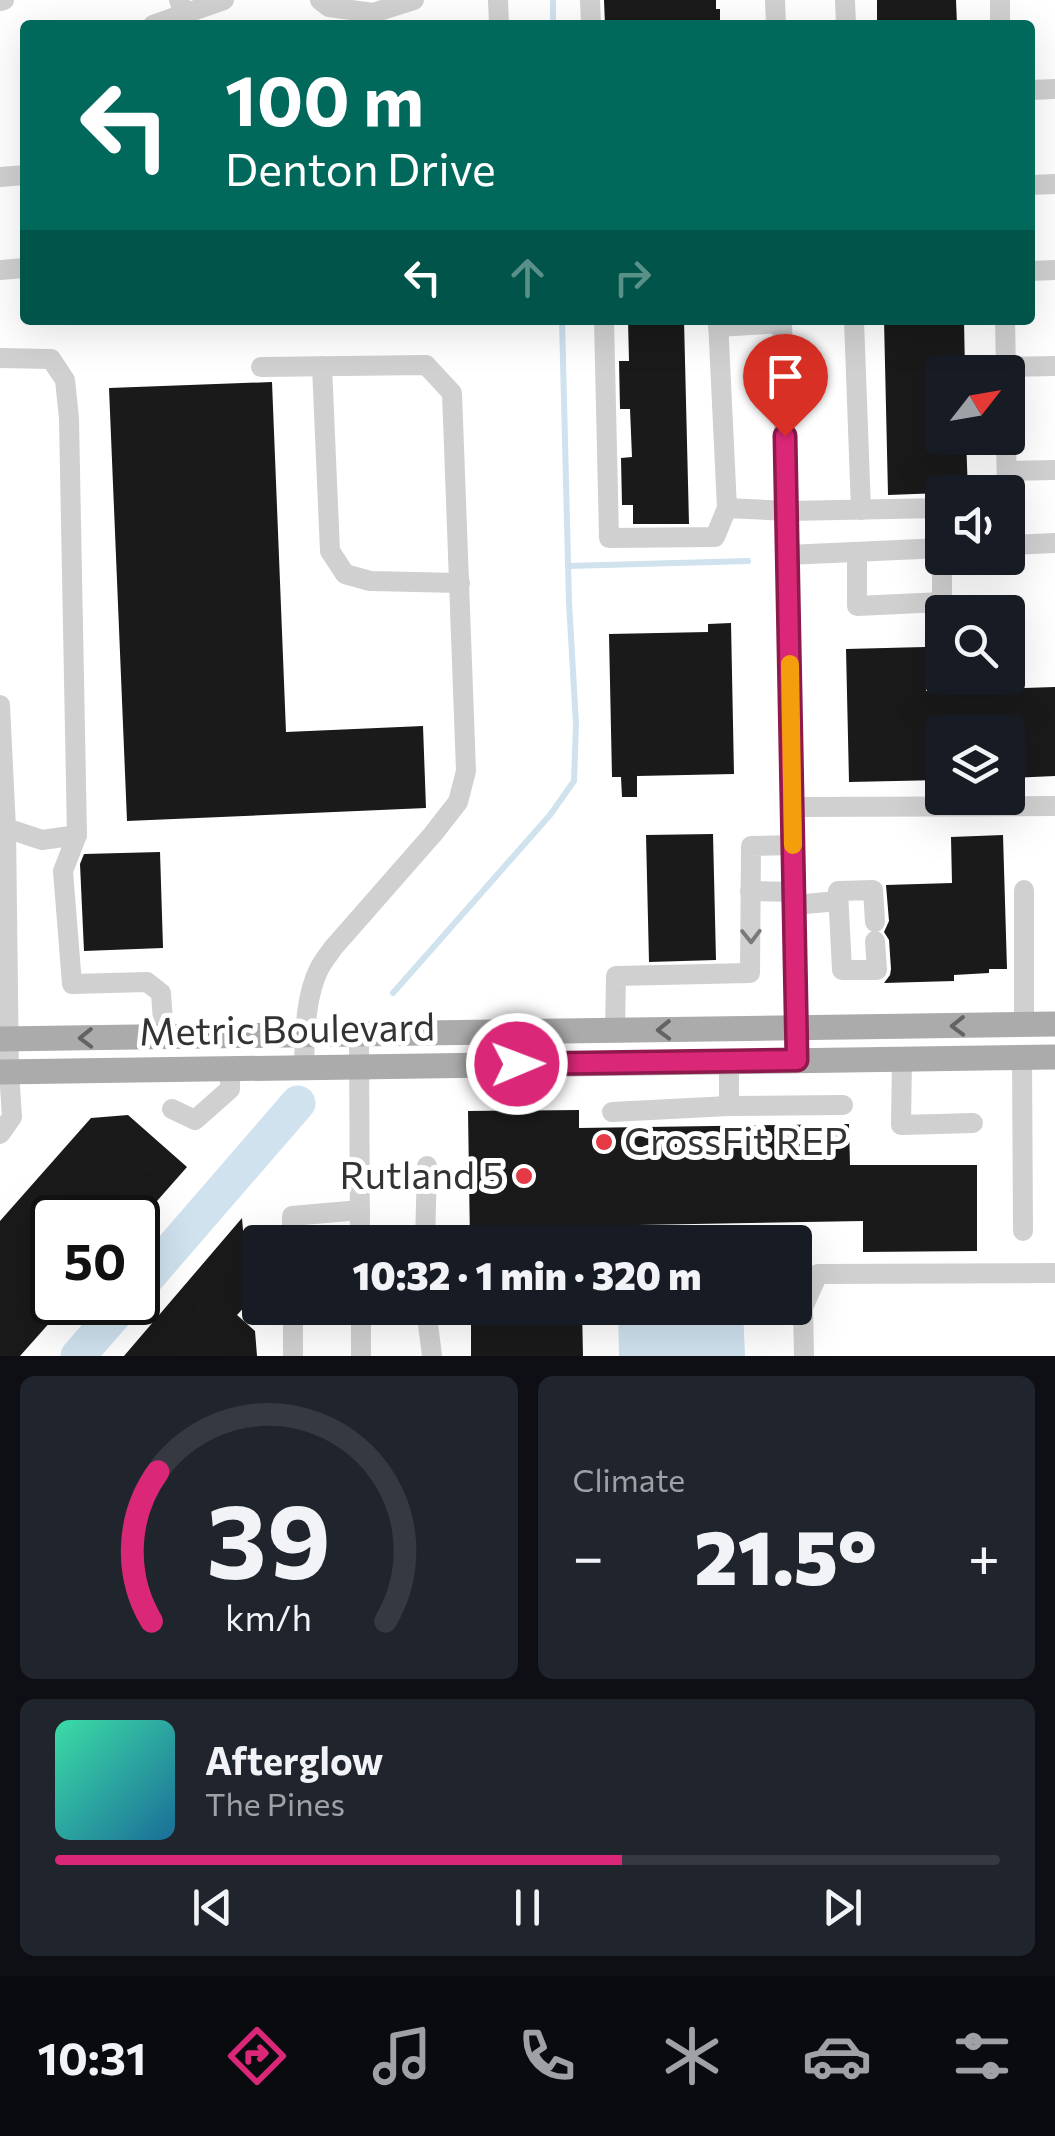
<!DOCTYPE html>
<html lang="en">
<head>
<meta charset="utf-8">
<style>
	body { margin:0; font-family:Commissioner,sans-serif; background:#20242c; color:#f1f3f6; height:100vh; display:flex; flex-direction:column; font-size:38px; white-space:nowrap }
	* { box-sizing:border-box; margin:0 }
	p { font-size:32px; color:#9ea1a6 }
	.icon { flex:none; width:55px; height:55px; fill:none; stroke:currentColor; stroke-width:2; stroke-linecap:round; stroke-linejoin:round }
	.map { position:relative; height:1356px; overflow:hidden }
	.drawer { display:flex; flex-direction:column; gap:20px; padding:20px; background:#0d0f14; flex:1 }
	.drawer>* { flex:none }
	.hud { position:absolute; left:20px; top:20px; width:1015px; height:305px; border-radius:10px; box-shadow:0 10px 40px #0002; background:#00695c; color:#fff; overflow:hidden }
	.needle { width:65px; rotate:59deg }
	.buttons { position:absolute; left:925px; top:355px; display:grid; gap:20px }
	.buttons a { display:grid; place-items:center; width:100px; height:100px; border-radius:10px; background:#171b24; box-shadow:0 10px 40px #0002; font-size:50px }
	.speed { position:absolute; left:30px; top:1195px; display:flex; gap:20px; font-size:50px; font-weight:700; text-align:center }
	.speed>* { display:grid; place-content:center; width:130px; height:130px; border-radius:50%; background:#171b24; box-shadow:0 10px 40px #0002; line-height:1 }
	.speed .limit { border:5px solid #111; border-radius:15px; background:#fff; color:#111 }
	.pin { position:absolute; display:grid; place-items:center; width:85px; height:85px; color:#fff; margin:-102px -42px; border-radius:50% 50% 50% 0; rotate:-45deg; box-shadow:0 0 10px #0007 }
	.pin .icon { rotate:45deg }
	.me { position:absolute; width:110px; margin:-55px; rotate:89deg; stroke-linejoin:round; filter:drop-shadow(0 0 8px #0008) }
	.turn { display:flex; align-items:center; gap:35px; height:210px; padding:0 40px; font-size:45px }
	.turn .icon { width:130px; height:130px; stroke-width:2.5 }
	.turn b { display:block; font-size:70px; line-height:85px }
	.lanes { display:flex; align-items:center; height:95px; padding:0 40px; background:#0003; justify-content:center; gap:50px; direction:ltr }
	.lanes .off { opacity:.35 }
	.big { font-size:75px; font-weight:800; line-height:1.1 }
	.drawer .tile { flex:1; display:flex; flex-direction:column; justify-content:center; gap:15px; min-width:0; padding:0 35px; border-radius:15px; background:#20242c }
	.drawer .dial { align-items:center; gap:0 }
	.dial svg { height:260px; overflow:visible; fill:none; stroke:#363941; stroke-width:7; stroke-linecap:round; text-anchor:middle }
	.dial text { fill:#f1f3f6; stroke:none }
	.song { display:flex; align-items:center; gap:30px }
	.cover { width:120px; height:120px; border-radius:15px; background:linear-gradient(135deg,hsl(160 70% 55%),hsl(200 70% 35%)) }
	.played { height:10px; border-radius:5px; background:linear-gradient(90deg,#db2777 60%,#363941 60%) }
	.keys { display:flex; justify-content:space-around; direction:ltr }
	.heat { display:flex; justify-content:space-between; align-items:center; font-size:55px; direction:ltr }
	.drawer .tiles { flex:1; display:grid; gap:20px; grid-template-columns:1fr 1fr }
	.tile:last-child { grid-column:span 2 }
	.trip { position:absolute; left:242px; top:1225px; width:570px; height:100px; border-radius:10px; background:#171b24; box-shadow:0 10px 40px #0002; font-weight:800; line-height:100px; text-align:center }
	.dock { display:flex; height:160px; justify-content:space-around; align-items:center; background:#090b0e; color:#9ea1a6 }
	.dock .icon { width:70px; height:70px }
	.dock .selected { color:#db2777 }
	.dock b { font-size:45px; color:#f1f3f6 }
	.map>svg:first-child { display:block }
	.water { fill:#cfe2ee }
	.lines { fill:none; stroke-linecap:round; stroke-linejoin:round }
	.stream { stroke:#cfe2ee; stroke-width:6 }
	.river { stroke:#cfe2ee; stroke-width:35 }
	.building { fill:#1a1a1a }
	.minor { stroke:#d0d0d0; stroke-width:20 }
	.major { stroke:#ababab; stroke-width:25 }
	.oneway { stroke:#7a7a7a }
	.oneway2 { stroke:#636363 }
	.route-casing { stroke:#8e194d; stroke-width:25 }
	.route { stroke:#db2777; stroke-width:18 }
	.slow { stroke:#f59e0b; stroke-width:18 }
	.poi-dot { fill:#e63946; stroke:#fff; stroke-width:4 }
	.labels { text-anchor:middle; stroke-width:10; stroke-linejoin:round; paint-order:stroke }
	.street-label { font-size:38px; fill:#333; stroke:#fff }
	.poi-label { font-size:38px; fill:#333; stroke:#fff; text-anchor:start }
</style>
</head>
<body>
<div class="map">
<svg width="1055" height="1356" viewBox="0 0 1055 1356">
	<rect width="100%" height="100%" fill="#fff"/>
	<path class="water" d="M618 1308H743L745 1356H619Z"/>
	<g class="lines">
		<g class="stream">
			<path d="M553 0V25"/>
			<path d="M568 566 748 561"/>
			<path d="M393 993 550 815 574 781 576 724 569 602 562 320"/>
		</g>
		<g class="river">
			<path d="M138 1288 298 1103"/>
			<path d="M78 1356 125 1302"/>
		</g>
	</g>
	<g class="building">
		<path d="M604 0H716V9H720V25H605Z"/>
		<path d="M877 0H956L957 25H877Z"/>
		<path d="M628 320H684L689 524H633V505H622L621 458 632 457 630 409H620L619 361H629Z"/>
		<path d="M884 320H964L965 372H942V438H966L968 492 888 495Z"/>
		<path d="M272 382 286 732 423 726 426 808 127 821 109 388Z"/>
		<path d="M731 623 734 774 637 776V797H622L621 777H612L609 634 708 632V624Z"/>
		<path d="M925 647 926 691 1055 687V776L1008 778V732H942V780L849 782 846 649Z"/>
		<path d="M713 834 716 960 649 962 646 835Z"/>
		<path d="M1003 835 1007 969H989V973L954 975V981L884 983 890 975 891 969 889 940 884 932 889 921 886 885 952 883 951 837Z"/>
		<path d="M160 852 163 948 84 951 80 864 84 854Z"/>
		<path d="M579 1110V1128L849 1124 850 1165H977V1251L863 1252V1221L581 1226V1242H470L468 1111Z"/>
		<path d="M128 1115 187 1167 142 1218H52V1302H68L20 1356H0V1221L91 1118Z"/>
		<path d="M242 1218 249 1302 237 1315 255 1331 257 1356H124Z"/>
		<path d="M471 1308H582L583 1356H471Z"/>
	</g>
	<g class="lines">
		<g class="minor">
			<path d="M320 0 329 7 373 13 414 0"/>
			<path d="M498 0 499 25"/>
			<path d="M590 0 591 25"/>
			<path d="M775 0 776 25"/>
			<path d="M845 0 846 25"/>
			<path d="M1000 0V25"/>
			<path d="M0 1 4 0"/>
			<path d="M184 14 224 0"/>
			<path d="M153 25 184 14 179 0"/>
			<path d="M1030 90 1055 89"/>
			<path d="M0 177 25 175"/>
			<path d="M1030 185 1055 184"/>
			<path d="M0 270 25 268"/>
			<path d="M1030 271 1055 270"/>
			<path d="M604 320 609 538 715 537 727 508 787 511 942 508"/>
			<path d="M718 320 727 508"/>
			<path d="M782 320 797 1060"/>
			<path d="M854 320 861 510"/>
			<path d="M1005 320 1006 372"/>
			<path d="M718 327 782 323"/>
			<path d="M0 358 51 359 65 380 69 418 77 835 63 871 72 984 147 982 161 993 164 1036"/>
			<path d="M322 366 330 551 345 574 370 581 460 583"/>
			<path d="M261 367 426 365 452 393 466 771 458 802 433 834 333 948C329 954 323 961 319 969 305 997 305 1035 304 1067"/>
			<path d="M1005 367 1055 366"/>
			<path d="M1006 438 1007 492"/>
			<path d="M1007 471 1055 470"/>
			<path d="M1008 545 1055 543"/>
			<path d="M942 548V661"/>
			<path d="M857 552V606L942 602"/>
			<path d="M787 555 942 548"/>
			<path d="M0 705 6 828 9 1072 12 1117 0 1134"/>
			<path d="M792 807 1055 806"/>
			<path d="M6 828 42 840 77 835"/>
			<path d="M750 891 794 892"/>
			<path d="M794 905 838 901"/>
			<path d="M875 922 873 890 838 891 842 970H877L875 941"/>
			<path d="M1024 1025V890"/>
			<path d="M615 1031 616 976 750 973 751 846 793 845"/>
			<path d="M359 1034 360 1242"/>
			<path d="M1022 1057 1023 1231"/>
			<path d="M902 1058 901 1125 973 1123"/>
			<path d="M729 1061V1106L843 1105"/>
			<path d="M172 1109 195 1120 230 1089V1068"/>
			<path d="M612 1112 729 1106"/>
			<path d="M292 1242V1216L360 1210"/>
			<path d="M425 1242 427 1166"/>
			<path d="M293 1308V1356"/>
			<path d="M361 1308V1356"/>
			<path d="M426 1308 432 1356"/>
			<path d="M804 1356 803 1307 818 1274 1055 1273"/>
		</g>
		<g class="major">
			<path d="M0 1039 1055 1024"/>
			<path d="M0 1072 1055 1057"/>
		</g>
	</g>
	<defs><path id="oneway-chevron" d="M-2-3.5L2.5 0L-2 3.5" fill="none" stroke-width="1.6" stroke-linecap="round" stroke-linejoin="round" transform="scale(2.5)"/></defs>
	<use class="oneway" href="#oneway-chevron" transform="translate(751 936) rotate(89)"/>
	<g class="oneway2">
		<use href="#oneway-chevron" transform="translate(958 1026) rotate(179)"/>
		<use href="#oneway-chevron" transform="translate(664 1030) rotate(179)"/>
		<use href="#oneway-chevron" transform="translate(86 1038) rotate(179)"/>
	</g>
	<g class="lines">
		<g class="route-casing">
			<path id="route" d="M517 1064 797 1060 785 436"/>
		</g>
		<use href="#route" class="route"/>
		<path class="slow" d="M790 664 793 845"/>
	</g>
	<g class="poi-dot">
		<circle cx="604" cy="1142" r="10"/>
		<circle cx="524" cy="1176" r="10"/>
	</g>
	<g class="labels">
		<g class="street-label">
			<text transform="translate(287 1030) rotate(-1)" y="13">Metric Boulevard</text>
		</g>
		<g class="poi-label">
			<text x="624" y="1155">CrossFit REP</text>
			<text x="504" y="1189" text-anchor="end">Rutland 5</text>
		</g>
	</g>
</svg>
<div class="buttons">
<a><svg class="needle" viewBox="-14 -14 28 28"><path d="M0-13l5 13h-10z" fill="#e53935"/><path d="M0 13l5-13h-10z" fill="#9ea1a6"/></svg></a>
<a><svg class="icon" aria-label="sound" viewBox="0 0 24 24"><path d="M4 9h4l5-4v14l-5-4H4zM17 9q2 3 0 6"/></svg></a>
<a><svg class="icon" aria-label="search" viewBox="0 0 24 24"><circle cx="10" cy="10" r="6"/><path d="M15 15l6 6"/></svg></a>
<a><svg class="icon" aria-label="layers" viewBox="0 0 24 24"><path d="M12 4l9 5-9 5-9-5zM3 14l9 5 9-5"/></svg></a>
</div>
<div class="speed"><div class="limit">50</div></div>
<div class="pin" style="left:785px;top:436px;background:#d93025"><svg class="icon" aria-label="arrive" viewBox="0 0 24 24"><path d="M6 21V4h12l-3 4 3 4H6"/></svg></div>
<svg class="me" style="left:517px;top:1064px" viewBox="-20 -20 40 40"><circle r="17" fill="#db2777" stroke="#fff" stroke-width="3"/><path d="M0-11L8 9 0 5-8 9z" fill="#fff"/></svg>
<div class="trip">10:32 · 1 min · 320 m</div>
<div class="hud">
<div class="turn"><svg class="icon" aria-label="left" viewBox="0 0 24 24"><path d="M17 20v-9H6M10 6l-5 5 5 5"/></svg><div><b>100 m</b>Denton Drive</div></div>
<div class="lanes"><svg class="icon" aria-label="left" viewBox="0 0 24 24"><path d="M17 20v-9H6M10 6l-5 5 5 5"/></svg><svg class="icon off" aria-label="ahead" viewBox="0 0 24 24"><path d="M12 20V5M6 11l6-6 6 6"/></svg><svg class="icon off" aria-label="right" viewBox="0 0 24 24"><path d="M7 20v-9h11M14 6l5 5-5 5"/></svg></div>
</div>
</div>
<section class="drawer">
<div class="tiles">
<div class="tile dial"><svg viewBox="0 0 100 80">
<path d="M14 69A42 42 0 1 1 86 69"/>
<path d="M14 69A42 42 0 0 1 16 23" stroke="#db2777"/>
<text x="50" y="56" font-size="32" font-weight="700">39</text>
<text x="50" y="72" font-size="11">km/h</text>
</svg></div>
<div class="tile"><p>Climate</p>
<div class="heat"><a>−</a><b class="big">21.5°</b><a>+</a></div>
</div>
<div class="tile">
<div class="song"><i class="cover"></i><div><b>Afterglow</b><p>The Pines</p></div></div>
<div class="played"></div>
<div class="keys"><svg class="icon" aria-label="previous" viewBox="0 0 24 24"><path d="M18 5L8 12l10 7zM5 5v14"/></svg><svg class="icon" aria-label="pause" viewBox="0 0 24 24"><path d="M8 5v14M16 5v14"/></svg><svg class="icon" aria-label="next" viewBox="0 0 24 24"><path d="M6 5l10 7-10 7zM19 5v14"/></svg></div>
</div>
</div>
</section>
<nav class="dock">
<b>10:31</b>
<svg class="icon selected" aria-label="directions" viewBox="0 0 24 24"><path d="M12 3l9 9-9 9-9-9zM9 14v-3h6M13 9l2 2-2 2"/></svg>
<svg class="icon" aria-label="music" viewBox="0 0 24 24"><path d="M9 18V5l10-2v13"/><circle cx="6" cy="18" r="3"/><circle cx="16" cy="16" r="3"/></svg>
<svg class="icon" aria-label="phone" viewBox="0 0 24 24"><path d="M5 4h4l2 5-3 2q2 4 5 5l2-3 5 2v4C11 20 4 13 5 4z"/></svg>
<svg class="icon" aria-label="climate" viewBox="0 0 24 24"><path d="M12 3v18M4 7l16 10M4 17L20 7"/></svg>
<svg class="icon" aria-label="car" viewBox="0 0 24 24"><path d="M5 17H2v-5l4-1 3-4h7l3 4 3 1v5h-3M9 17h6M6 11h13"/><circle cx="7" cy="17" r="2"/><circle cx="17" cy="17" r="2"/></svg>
<svg class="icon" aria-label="filters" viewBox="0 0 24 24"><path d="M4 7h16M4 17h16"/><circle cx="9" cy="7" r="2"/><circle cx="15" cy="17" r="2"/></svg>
</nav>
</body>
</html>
